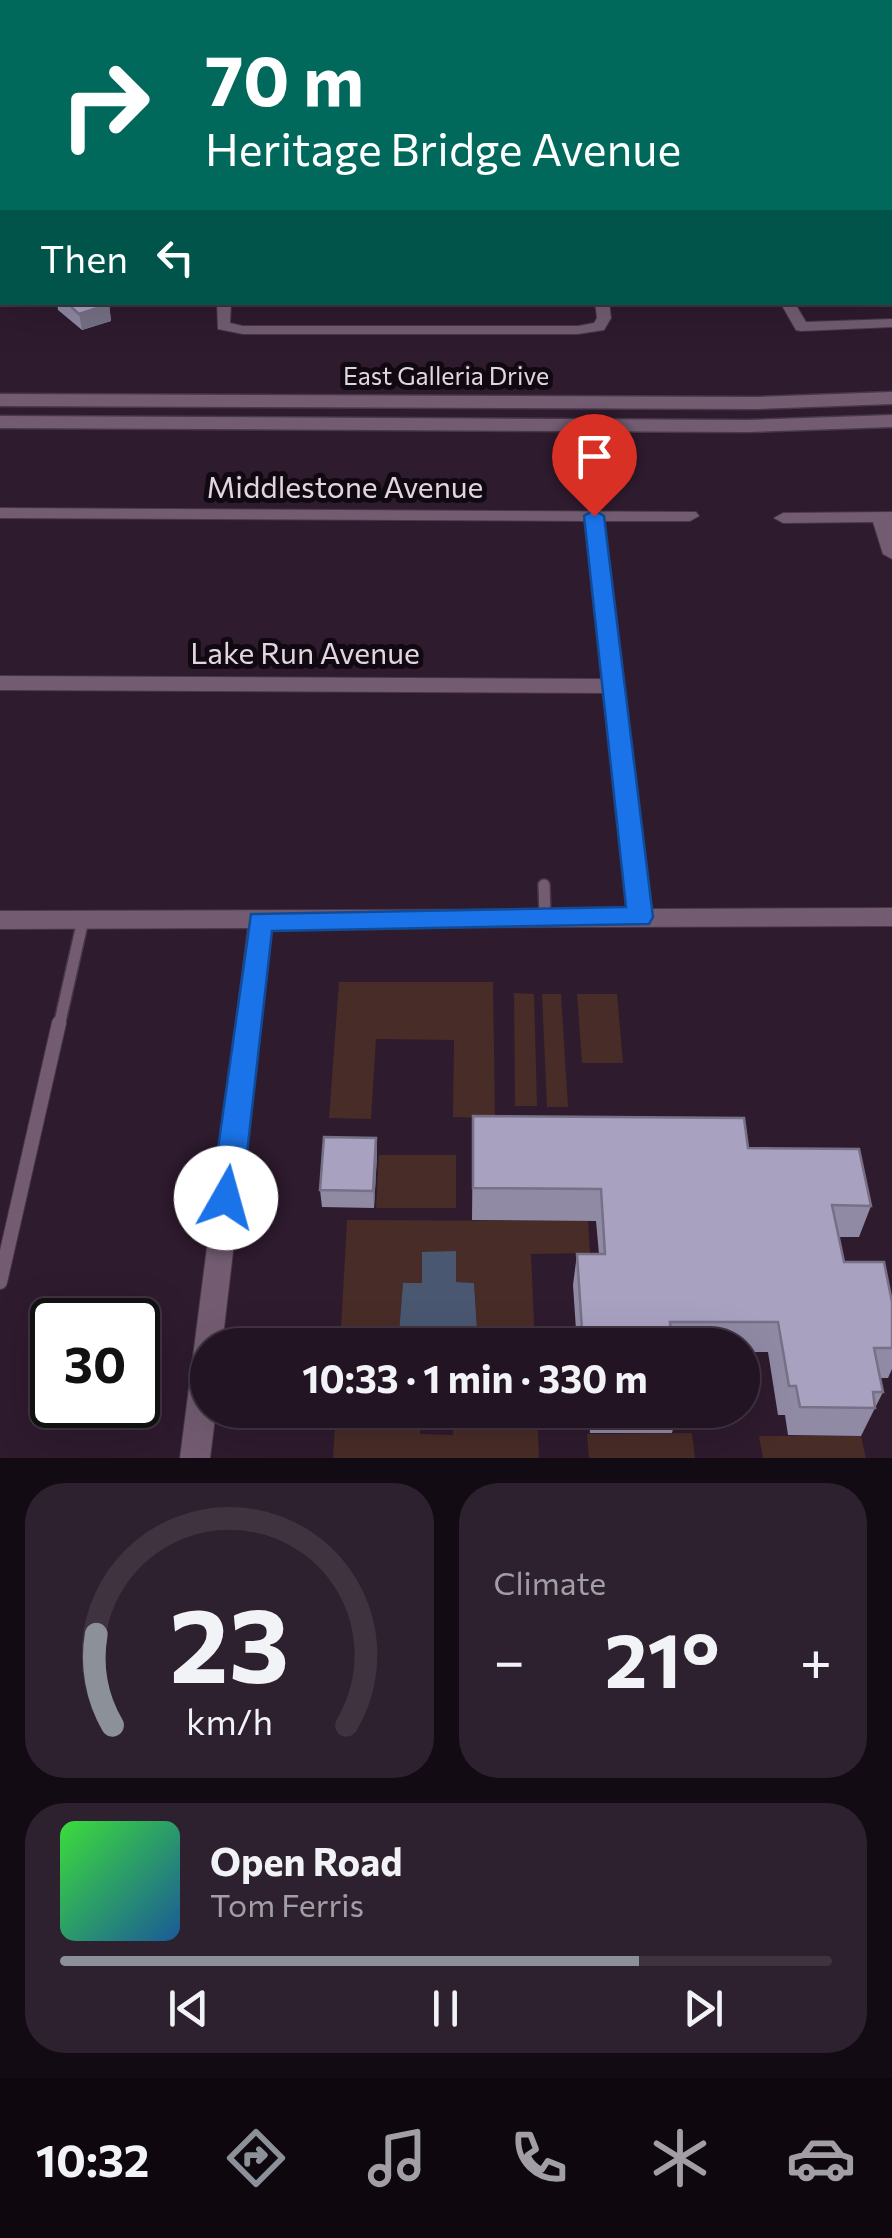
<!DOCTYPE html>
<html lang="en">
<head>
<meta charset="utf-8">
<style>
	body { margin:0; font-family:Commissioner,sans-serif; background:#2e212f; color:#f1f3f6; height:100vh; display:flex; flex-direction:column; font-size:38px; white-space:nowrap }
	* { box-sizing:border-box; margin:0 }
	p { font-size:32px; color:#a29ea5 }
	.icon { flex:none; width:55px; height:55px; fill:none; stroke:currentColor; stroke-width:2; stroke-linecap:round; stroke-linejoin:round }
	.map { position:relative; height:1458px; overflow:hidden }
	.panel { display:flex; flex-direction:column; gap:25px; padding:25px; background:#130b13; flex:1 }
	.panel>* { flex:none }
	.hud { position:absolute; left:0px; top:0px; width:892px; height:305px; box-shadow:0 10px 40px #0002,0 0 0 2px #3f3340; background:#00695c; color:#fff; overflow:hidden }
	.speed { position:absolute; left:30px; top:1298px; display:flex; gap:20px; font-size:50px; font-weight:700; text-align:center }
	.speed>* { display:grid; place-content:center; width:130px; height:130px; border-radius:50%; background:#221422; box-shadow:0 10px 40px #0002,0 0 0 2px #3f3340; line-height:1 }
	.speed .limit { border:5px solid #111; border-radius:15px; background:#fff; color:#111 }
	.pin { position:absolute; display:grid; place-items:center; width:85px; height:85px; color:#fff; margin:-102px -42px; border-radius:50% 50% 50% 0; rotate:-45deg; box-shadow:0 0 10px #0007 }
	.pin .icon { rotate:45deg }
	.me { position:absolute; width:110px; margin:-55px; rotate:7deg; stroke-linejoin:round; filter:drop-shadow(0 0 8px #0008) }
	.turn { display:flex; align-items:center; gap:35px; height:210px; padding:0 40px; font-size:45px }
	.turn .icon { width:130px; height:130px; stroke-width:2.5 }
	.turn b { display:block; font-size:70px; line-height:85px }
	.then { display:flex; align-items:center; height:95px; padding:0 40px; background:#0003; gap:20px; font-size:38px }
	.big { font-size:75px; font-weight:700; line-height:1.1 }
	.panel .widget { flex:1; display:flex; flex-direction:column; justify-content:center; gap:15px; min-width:0; padding:0 35px; border-radius:40px; background:#2e212f }
	.panel .dial { align-items:center; gap:0 }
	.dial svg { height:260px; overflow:visible; fill:none; stroke:#3f3340; stroke-width:7; stroke-linecap:round; text-anchor:middle }
	.dial text { fill:#f1f3f6; stroke:none }
	.song { display:flex; align-items:center; gap:30px }
	.cover { width:120px; height:120px; border-radius:15px; background:linear-gradient(135deg,hsl(120 70% 55%),hsl(210 70% 35%)) }
	.played { height:10px; border-radius:5px; background:linear-gradient(90deg,#8c9099 75%,#3f3340 75%) }
	.keys { display:flex; justify-content:space-around; direction:ltr }
	.heat { display:flex; justify-content:space-between; align-items:center; font-size:55px; direction:ltr }
	.panel .tiles { flex:1; display:grid; gap:25px; grid-template-columns:1fr 1fr }
	.widget:last-child { grid-column:span 2 }
	.trip { position:absolute; left:190px; top:1328px; width:570px; height:100px; border-radius:50px; background:#221422; box-shadow:0 10px 40px #0002,0 0 0 2px #3f3340; font-weight:700; line-height:100px; text-align:center }
	.tabs { display:flex; height:160px; justify-content:space-around; align-items:center; background:#0e080e; color:#a29ea5 }
	.tabs .icon { width:70px; height:70px }
	.tabs .selected { color:#8c9099 }
	.tabs b { font-size:45px; color:#f1f3f6 }
	.map>svg:first-child { display:block }
	.green { fill:#482c27 }
	.water { fill:#4a5771 }
	.lines { fill:none; stroke-linecap:round; stroke-linejoin:round }
	.service-far1-casing { stroke:#473747; stroke-width:14 }
	.service-casing { stroke:#473747; stroke-width:16 }
	.minor-casing { stroke:#473747; stroke-width:2 }
	.secondary-casing { stroke:#473747; stroke-width:3 }
	.service-far1 { stroke:#735c72; stroke-width:11 }
	.service { stroke:#735c72; stroke-width:14 }
	.minor { fill:#735c72; fill-rule:evenodd }
	.secondary { fill:#735c72; fill-rule:evenodd }
	.wall { fill:#908aa5 }
	.shaded-wall { fill:#767186 }
	.building { fill:#a8a1c0; stroke:#767186; stroke-width:2.5 }
	.route { fill:#1a73e8; stroke:#114b97; stroke-width:2.5 }
	.labels { text-anchor:middle; stroke-width:10; stroke-linejoin:round; paint-order:stroke }
	.far-street-label { font-size:25px; fill:#e2d5e1; stroke:#110911 }
	.street-label { font-size:30px; fill:#e2d5e1; stroke:#110911 }
</style>
</head>
<body>
<div class="map">
<svg width="892" height="1458" viewBox="0 0 892 1458">
	<rect width="100%" height="100%" fill="#2e1b2e"/>
	<g class="green">
		<path d="M339 982H493L495 1118 453 1117 454 1040 376 1039 371 1119 329 1118Z"/>
		<path d="M514 993 534 994 537 1106H515Z"/>
		<path d="M542 994H561L568 1107H547Z"/>
		<path d="M577 994H617L623 1063H582Z"/>
		<path d="M379 1155H456V1208H376Z"/>
		<path d="M347 1220 588 1221 590 1253 531 1254 535 1345H478L474 1283 456 1282 455 1251 422 1283 403 1284 398 1345H340Z"/>
		<path d="M336 1410H421L420 1434 453 1435 454 1410H537L539 1458H333Z"/>
		<path d="M692 1433 695 1458H589L587 1434Z"/>
		<path d="M759 1436H861L866 1458H763Z"/>
	</g>
	<path class="water" d="M456 1251V1282L474 1283 478 1345H398L403 1283H422V1252Z"/>
	<g class="lines">
		<g class="service-far1-casing">
			<g id="service-far1">
				<path d="M544 885 545 917"/>
				<path d="M59 1026 83 920"/>
			</g>
		</g>
		<g class="service-casing">
			<path id="service" d="M0 1282 59 1023"/>
		</g>
		<g class="minor-casing">
			<g id="minor">
				<rect x="890" y="22" width="2" height="6"/>
				<rect x="0" y="73" width="2" height="6"/>
				<rect x="890" y="95" width="2" height="7"/>
				<path d="M890 175 892 176V184L890 183Z"/>
				<path d="M892 214V223L890 224V215Z"/>
				<rect x="0" y="216" width="2" height="8"/>
				<path d="M217 302H231L230 323 243 326H578L594 323 597 318 595 302H609L611 318 604 330 578 334H243L218 329Z"/>
				<path d="M780 302H794L806 322 892 319V327L801 331 796 330Z"/>
				<path d="M0 508 696 512 699 516 690 521H603L650 909 892 908V926L271 928 222 1345H208V1410H216L210 1458H180L248 928 0 929V911L628 909 605 693 0 690V676L603 679 586 521 0 518Z"/>
				<path d="M892 512V559L883 554 873 522 783 523 774 518 783 513Z"/>
			</g>
		</g>
		<g class="secondary-casing">
			<g id="secondary">
				<path d="M892 392V404L757 409 0 406V394L757 397Z"/>
				<path d="M892 415V427L747 432 0 428V416L747 420Z"/>
			</g>
		</g>
		<use href="#service-far1" class="service-far1"/>
		<use href="#service" class="service"/>
		<use href="#minor" class="minor"/>
		<use href="#secondary" class="secondary"/>
	</g>
	<g class="wall">
		<path d="M57 302H106L109 304 111 321 82 330 58 310Z"/>
		<path d="M473 1116 748 1148 871 1206 859 1237H839L844 1262 892 1302V1369L888 1378H880L883 1392 861 1436 788 1435 785 1415H778L768 1352H742V1345H577L573 1285 577 1254H599L596 1221 472 1220Z"/>
		<path d="M376 1138 377 1155 374 1208 322 1207 320 1190Z"/>
		<path d="M581 1410H678L672 1433H590L589 1416H581Z"/>
	</g>
	<g class="shaded-wall">
		<path d="M109 304 111 321 82 330 79 314Z"/>
		<path d="M376 1138 377 1155 374 1208 373 1191Z"/>
	</g>
	<g class="building">
		<path d="M66 302H106L109 304 79 314Z"/>
		<path d="M473 1116 744 1118 748 1148 859 1149 871 1206 832 1205 844 1262H884L892 1302V1348H874L883 1392H873L875 1408 800 1407 796 1386H789L778 1322H670L673 1345H583L577 1254H605L601 1189 473 1188Z"/>
		<path d="M324 1137 376 1138 373 1191 320 1190Z"/>
	</g>
	<path class="route" d="M594 510 604 516 653 917 649 924 272 931 242 1198 237 1208 226 1212 216 1208 211 1198 251 914 626 907 584 516Z"/>
	<g class="labels">
		<g class="far-street-label">
			<text x="446" y="385">East Galleria Drive</text>
		</g>
		<g class="street-label">
			<text x="345" y="498">Middlestone Avenue</text>
			<text x="305" y="664">Lake Run Avenue</text>
		</g>
	</g>
</svg>
<div class="speed"><div class="limit">30</div></div>
<div class="pin" style="left:594px;top:516px;background:#d93025"><svg class="icon" aria-label="arrive" viewBox="0 0 24 24"><path d="M6 21V4h12l-3 4 3 4H6"/></svg></div>
<svg class="me" style="left:226px;top:1198px" viewBox="-20 -20 40 40"><circle r="19" fill="#fff"/><path d="M0-13L10 11 0 6-10 11z" fill="#1a73e8"/></svg>
<div class="trip">10:33 · 1 min · 330 m</div>
<div class="hud">
<div class="turn"><svg class="icon" aria-label="right" viewBox="0 0 24 24"><path d="M7 20v-9h11M14 6l5 5-5 5"/></svg><div><b>70 m</b>Heritage Bridge Avenue</div></div>
<div class="then">Then<svg class="icon" aria-label="left" viewBox="0 0 24 24"><path d="M17 20v-9H6M10 6l-5 5 5 5"/></svg></div>
</div>
</div>
<section class="panel">
<div class="tiles">
<div class="widget dial"><svg viewBox="0 0 100 80">
<path d="M14 69A42 42 0 1 1 86 69"/>
<path d="M14 69A42 42 0 0 1 9 41" stroke="#8c9099"/>
<text x="50" y="56" font-size="32" font-weight="700">23</text>
<text x="50" y="72" font-size="11">km/h</text>
</svg></div>
<div class="widget"><p>Climate</p>
<div class="heat"><a>−</a><b class="big">21°</b><a>+</a></div>
</div>
<div class="widget">
<div class="song"><i class="cover"></i><div><b>Open Road</b><p>Tom Ferris</p></div></div>
<div class="played"></div>
<div class="keys"><svg class="icon" aria-label="previous" viewBox="0 0 24 24"><path d="M18 5L8 12l10 7zM5 5v14"/></svg><svg class="icon" aria-label="pause" viewBox="0 0 24 24"><path d="M8 5v14M16 5v14"/></svg><svg class="icon" aria-label="next" viewBox="0 0 24 24"><path d="M6 5l10 7-10 7zM19 5v14"/></svg></div>
</div>
</div>
</section>
<nav class="tabs">
<b>10:32</b>
<svg class="icon selected" aria-label="directions" viewBox="0 0 24 24"><path d="M12 3l9 9-9 9-9-9zM9 14v-3h6M13 9l2 2-2 2"/></svg>
<svg class="icon" aria-label="music" viewBox="0 0 24 24"><path d="M9 18V5l10-2v13"/><circle cx="6" cy="18" r="3"/><circle cx="16" cy="16" r="3"/></svg>
<svg class="icon" aria-label="phone" viewBox="0 0 24 24"><path d="M5 4h4l2 5-3 2q2 4 5 5l2-3 5 2v4C11 20 4 13 5 4z"/></svg>
<svg class="icon" aria-label="climate" viewBox="0 0 24 24"><path d="M12 3v18M4 7l16 10M4 17L20 7"/></svg>
<svg class="icon" aria-label="car" viewBox="0 0 24 24"><path d="M5 17H2v-5l4-1 3-4h7l3 4 3 1v5h-3M9 17h6M6 11h13"/><circle cx="7" cy="17" r="2"/><circle cx="17" cy="17" r="2"/></svg>
</nav>
</body>
</html>
